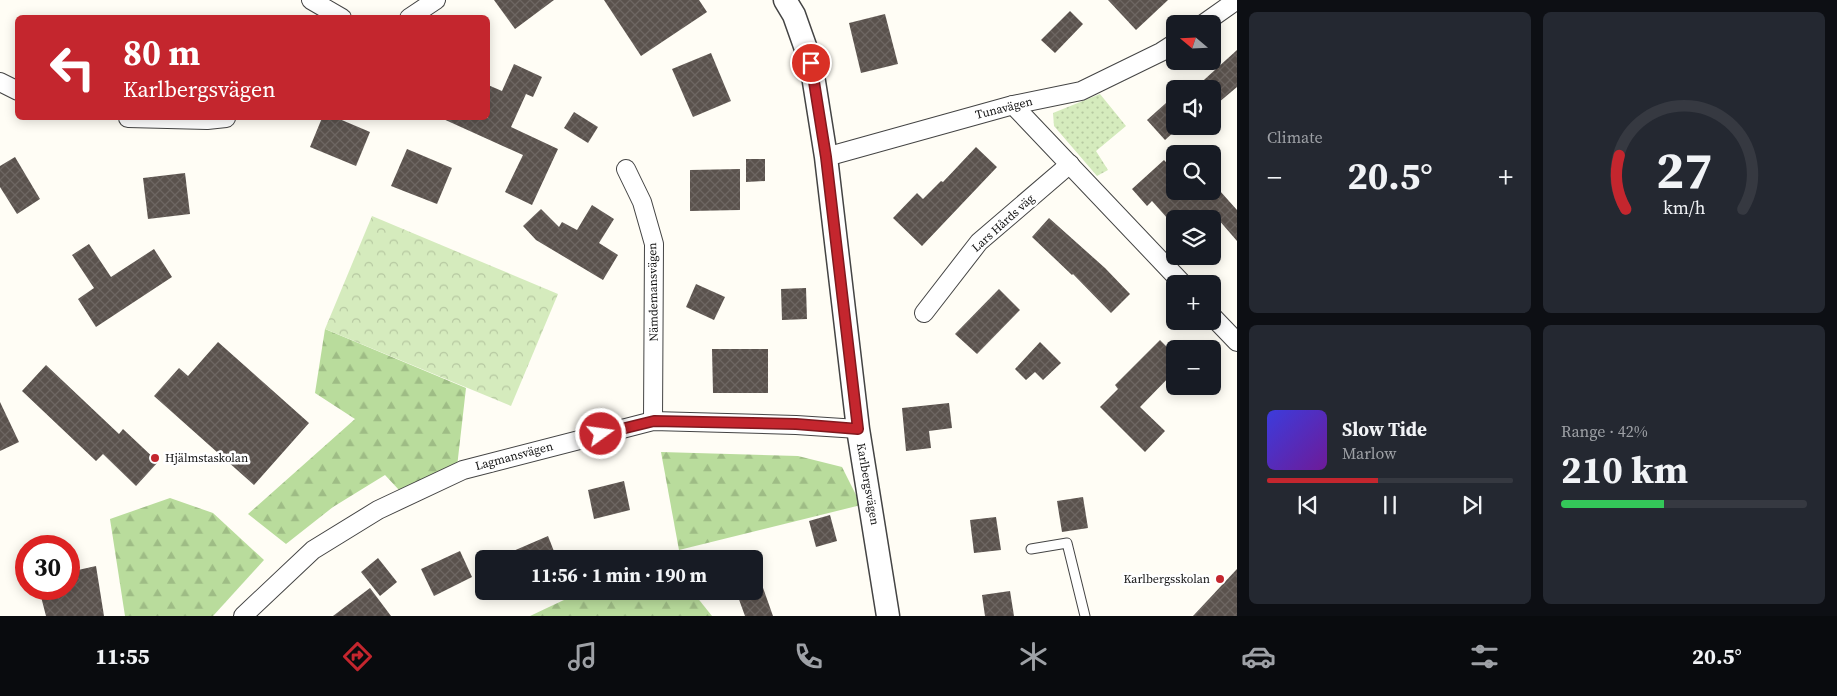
<!DOCTYPE html>
<html lang="en">
<head>
<meta charset="utf-8">
<style>
	body { margin:0; font-family:"Source Serif 4",serif; background:#242831; color:#f1f3f6; height:100vh; display:flex; flex-direction:column; font-size:19px; white-space:nowrap }
	* { box-sizing:border-box; margin:0 }
	p { font-size:16px; color:#9ea1a6 }
	.icon { flex:none; width:28px; height:28px; fill:none; stroke:currentColor; stroke-width:2; stroke-linecap:round; stroke-linejoin:round }
	.map { position:relative; flex:1; overflow:hidden }
	.panel { display:flex; flex-direction:column; gap:12px; padding:12px; background:#0d0f14; width:600px }
	.panel>* { flex:none }
	.guide { position:absolute; left:15px; top:15px; width:475px; height:105px; border-radius:8px; box-shadow:0 2px 12px #0003; background:#c4262e; color:#fff; overflow:hidden }
	.needle { width:32px; rotate:289deg }
	.fabs { position:absolute; left:1166px; top:15px; display:grid; gap:10px }
	.fabs a { display:grid; place-items:center; width:55px; height:55px; border-radius:8px; background:#171b24; box-shadow:0 2px 12px #0003; font-size:25px }
	.speed { position:absolute; left:15px; top:535px; display:flex; gap:10px; font-size:25px; font-weight:700; text-align:center }
	.speed>* { display:grid; place-content:center; width:65px; height:65px; border-radius:50%; background:#171b24; box-shadow:0 2px 12px #0003; line-height:1 }
	.speed .limit { border:8px solid #d22; background:#fff; color:#111 }
	.pin { position:absolute; display:grid; place-items:center; width:42px; height:42px; color:#fff; margin:-21px; border:2px solid #fff; border-radius:50%; box-shadow:0 1px 5px #0007 }
	.me { position:absolute; width:55px; margin:-28px; rotate:76deg; stroke-linejoin:round; filter:drop-shadow(0 0 4px #0008) }
	.turn { display:flex; align-items:center; gap:18px; height:105px; padding:0 25px; font-size:22px }
	.turn .icon { width:65px; height:65px; stroke-width:2.5 }
	.turn b { display:block; font-size:35px; line-height:42px }
	.big { font-size:38px; font-weight:700; line-height:1.1 }
	.panel .tile { flex:1; display:flex; flex-direction:column; justify-content:center; gap:8px; min-width:0; padding:0 18px; border-radius:8px; background:#242831 }
	.panel .dial { align-items:center; gap:0 }
	.dial svg { height:130px; overflow:visible; fill:none; stroke:#363941; stroke-width:7; stroke-linecap:round; text-anchor:middle }
	.dial text { fill:#f1f3f6; stroke:none }
	.song { display:flex; align-items:center; gap:15px }
	.cover { width:60px; height:60px; border-radius:8px; background:linear-gradient(135deg,hsl(240 70% 55%),hsl(280 70% 35%)) }
	.played { height:5px; border-radius:2px; background:linear-gradient(90deg,#c4262e 45%,#363941 45%) }
	.keys { display:flex; justify-content:space-around; direction:ltr }
	.heat { display:flex; justify-content:space-between; align-items:center; font-size:28px; direction:ltr }
	.charge { height:8px; border-radius:4px; background:linear-gradient(90deg,#34c759 42%,#363941 0) }
	.panel .tiles { flex:1; display:grid; gap:12px; grid-template-columns:repeat(2,1fr) }
	.trip { position:absolute; left:475px; top:550px; width:288px; height:50px; border-radius:8px; background:#171b24; box-shadow:0 2px 12px #0003; font-weight:700; line-height:50px; text-align:center }
	.tabs { display:flex; height:80px; justify-content:space-around; align-items:center; background:#090b0e; color:#9ea1a6 }
	.tabs .icon { width:35px; height:35px }
	.tabs .on { color:#c4262e }
	.tabs b { font-size:22px; color:#f1f3f6 }
	main { display:flex; flex:1; min-height:0 }
	.map>svg:first-child { display:block }
	.grass { fill:url(#grass-dots) }
	.forest { fill:url(#forest-firs) }
	.park { fill:url(#park-crowns) }
	.building { fill:url(#building-cross-hatch) }
	.lines { fill:none; stroke-linecap:round; stroke-linejoin:round }
	.service-casing { stroke:#444; stroke-width:11 }
	.minor-casing { stroke:#444; stroke-width:20 }
	.tertiary-casing { stroke:#444; stroke-width:25 }
	.service { stroke:#fff; stroke-width:9 }
	.minor { stroke:#fff; stroke-width:18 }
	.tertiary { stroke:#fff; stroke-width:22 }
	.route-casing { stroke:#7f191e; stroke-width:12 }
	.route { stroke:#c4262e; stroke-width:9 }
	.poi-dot { fill:#c4262e; stroke:#fff; stroke-width:2 }
	.labels { text-anchor:middle; stroke-width:5; stroke-linejoin:round; paint-order:stroke }
	.street-label { font-size:12px; fill:#111; stroke:#fff }
	.poi-label { font-size:12px; fill:#111; stroke:#fff; text-anchor:start }
</style>
</head>
<body>
<main>
<div class="map">
<svg width="1237" height="616" viewBox="0 0 1237 616">
	<defs>
		<pattern id="grass-dots" width="8" height="8" patternUnits="userSpaceOnUse" patternTransform="scale(1.25)"><rect width="8" height="8" fill="#d5ebbd"/><path d="M2 2h.1M6 6h.1" fill="none" stroke="#b6c8a1" stroke-width="1.8" stroke-linecap="round"/></pattern>
		<pattern id="forest-firs" width="22" height="20" patternUnits="userSpaceOnUse" patternTransform="scale(1.25)"><rect width="22" height="20" fill="#b9dc9c"/><path d="M5 1l3.5 6h-7zM16 11l3.5 6h-7z" fill="#9ebc85"/></pattern>
		<pattern id="park-crowns" width="20" height="18" patternUnits="userSpaceOnUse" patternTransform="scale(1.25)"><rect width="20" height="18" fill="#d5ebbd"/><path d="M2 6a3 3 0 1 1 6 0M12 15a3 3 0 1 1 6 0" fill="none" stroke="#b6c8a1"/></pattern>
		<pattern id="building-cross-hatch" width="8" height="8" patternUnits="userSpaceOnUse" patternTransform="scale(1.25)"><rect width="8" height="8" fill="#5a524d"/><path d="M0 0l8 8M0 8l8-8" fill="none" stroke="#6d6662"/></pattern>
	</defs>
	<rect width="100%" height="100%" fill="#fffdf5"/>
	<path class="grass" d="M1100 94 1126 126 1096 151 1108 170 1097 176 1054 126 1053 113Z"/>
	<g class="forest">
		<path d="M325 329 466 388 457 467 399 490 385 475 333 507 286 544 248 514 355 419 315 393Z"/>
		<path d="M661 452 798 456 842 467 861 505 679 550Z"/>
		<path d="M170 498 213 513 264 560 213 616H125L110 519Z"/>
		<path d="M583 591H692L712 616H530Z"/>
	</g>
	<path class="park" d="M372 216 558 294 511 406 325 329Z"/>
	<g class="building">
		<path d="M494 0H554L515 29Z"/>
		<path d="M604 0H699L707 12 641 56Z"/>
		<path d="M1108 0H1168L1136 30Z"/>
		<path d="M1070 11 1083 24 1055 53 1041 40Z"/>
		<path d="M885 14 898 64 861 73 849 23Z"/>
		<path d="M1237 50V87L1212 108V89H1194Z"/>
		<path d="M711 53 731 101 693 117 672 69Z"/>
		<path d="M514 64 542 77 533 97 526 94 511 127 558 149 532 205 505 192 523 155 441 118H488V85L502 91Z"/>
		<path d="M1175 95V131L1165 140 1147 120Z"/>
		<path d="M574 112 598 127 588 143 564 128Z"/>
		<path d="M322 118H337L370 132 356 166 310 147Z"/>
		<path d="M976 147 997 167 922 246 893 218 917 193 923 199 941 181 943 182Z"/>
		<path d="M407 149 452 168 437 204 391 186Z"/>
		<path d="M15 157 40 199 17 214 0 187V166Z"/>
		<path d="M746 159H765V181L746 182Z"/>
		<path d="M1164 160 1175 172V191H1220L1237 210V241L1218 219H1168L1152 201 1147 206 1132 189Z"/>
		<path d="M740 169V210L690 211V170Z"/>
		<path d="M185 173 190 214 148 219 143 178Z"/>
		<path d="M592 205 614 219 599 243 618 255 603 280 536 240 523 226 541 209 559 227 562 222 577 230Z"/>
		<path d="M1049 218 1105 268 1130 294 1111 313 1073 274 1072 275 1032 237Z"/>
		<path d="M89 244 111 277 154 249 172 277 96 327 78 299 94 288 72 255Z"/>
		<path d="M696 284 725 297 714 320 686 307Z"/>
		<path d="M806 288 807 319 782 320 781 289Z"/>
		<path d="M999 289 1020 310 977 354 955 334Z"/>
		<path d="M1160 340 1175 355V371L1140 407 1165 431 1145 452 1100 407 1118 389 1115 385Z"/>
		<path d="M218 342 309 423 254 485 154 396 179 368 188 376Z"/>
		<path d="M1040 342 1061 363 1043 380 1035 372 1026 380 1015 369Z"/>
		<path d="M712 349H768V393H713Z"/>
		<path d="M46 365 119 434 123 429 158 462 136 486 103 454 96 461 22 391Z"/>
		<path d="M0 402 19 442 0 451Z"/>
		<path d="M949 403 952 428 929 431 931 448 906 451 902 408Z"/>
		<path d="M624 481 630 510 594 519 588 490Z"/>
		<path d="M1083 497 1088 528 1062 532 1057 501Z"/>
		<path d="M830 515 837 541 816 547 809 521Z"/>
		<path d="M996 517 1001 550 974 553 970 520Z"/>
		<path d="M548 536 557 559H495Z"/>
		<path d="M460 551 472 577 434 596 421 569Z"/>
		<path d="M378 558 397 582 380 596 361 572Z"/>
		<path d="M96 566 104 616H46L39 589H69V572Z"/>
		<path d="M1237 569V616H1193Z"/>
		<path d="M762 585 773 616H745L737 594 744 591H754V588Z"/>
		<path d="M370 588 391 616H333Z"/>
		<path d="M1010 591 1014 616H985L982 595Z"/>
	</g>
	<g class="lines">
		<g class="service-casing">
			<path id="service" d="M1031 549 1067 543 1085 616"/>
		</g>
		<g class="minor-casing">
			<g id="minor">
				<path d="M311 0 342 18"/>
				<path d="M409 18 436 0"/>
				<path d="M1203 24 1237 0"/>
				<path d="M0 82 18 91"/>
				<path d="M1013 105 1183 284"/>
				<path d="M128 118 207 120 226 118"/>
				<path d="M826 157 1013 105 1081 91 1161 52 1175 43"/>
				<path d="M626 169 642 202 654 244 653 421"/>
				<path d="M924 313 979 242 1070 164"/>
				<path d="M1212 316 1237 342"/>
				<path d="M243 616 313 550 378 510 463 470 653 421 796 425 858 429"/>
			</g>
		</g>
		<g class="tertiary-casing">
			<path id="tertiary" d="M785 0 794 15 811 63 826 157 858 429 888 616"/>
		</g>
		<use href="#service" class="service"/>
		<use href="#minor" class="minor"/>
		<use href="#tertiary" class="tertiary"/>
	</g>
	<g class="lines">
		<g class="route-casing">
			<path id="route" d="M601 434 654 421 796 424 858 429 826 157 811 63"/>
		</g>
		<use href="#route" class="route"/>
	</g>
	<g class="poi-dot">
		<circle cx="155" cy="458" r="5"/>
		<circle cx="1220" cy="579" r="5"/>
	</g>
	<g class="labels">
		<g class="street-label">
			<text transform="translate(1004 108) rotate(-14)" y="4">Tunavägen</text>
			<text transform="translate(1003 223) rotate(-42)" y="4">Lars Hårds väg</text>
			<text transform="translate(653 292) rotate(-91)" y="4">Nämdemansvägen</text>
			<text transform="translate(514 456) rotate(-15)" y="4">Lagmansvägen</text>
			<text transform="translate(868 484) rotate(80)" y="4">Karlbergsvägen</text>
		</g>
		<g class="poi-label">
			<text x="165" y="462">Hjälmstaskolan</text>
			<text x="1210" y="583" text-anchor="end">Karlbergsskolan</text>
		</g>
	</g>
</svg>
<div class="fabs">
<a><svg class="needle" viewBox="-14 -14 28 28"><path d="M0-13l5 13h-10z" fill="#e53935"/><path d="M0 13l5-13h-10z" fill="#9ea1a6"/></svg></a>
<a><svg class="icon" aria-label="sound" viewBox="0 0 24 24"><path d="M4 9h4l5-4v14l-5-4H4zM17 9q2 3 0 6"/></svg></a>
<a><svg class="icon" aria-label="search" viewBox="0 0 24 24"><circle cx="10" cy="10" r="6"/><path d="M15 15l6 6"/></svg></a>
<a><svg class="icon" aria-label="layers" viewBox="0 0 24 24"><path d="M12 4l9 5-9 5-9-5zM3 14l9 5 9-5"/></svg></a>
<a>+</a>
<a>−</a>
</div>
<div class="speed"><div class="limit">30</div></div>
<div class="pin" style="left:811px;top:63px;background:#d93025"><svg class="icon" aria-label="arrive" viewBox="0 0 24 24"><path d="M6 21V4h12l-3 4 3 4H6"/></svg></div>
<svg class="me" style="left:601px;top:434px" viewBox="-20 -20 40 40"><circle r="17" fill="#c4262e" stroke="#fff" stroke-width="3"/><path d="M0-11L8 9 0 5-8 9z" fill="#fff"/></svg>
<div class="trip">11:56 · 1 min · 190 m</div>
<div class="guide">
<div class="turn"><svg class="icon" aria-label="left" viewBox="0 0 24 24"><path d="M17 20v-9H6M10 6l-5 5 5 5"/></svg><div><b>80 m</b>Karlbergsvägen</div></div>
</div>
</div>
<section class="panel">
<div class="tiles">
<div class="tile"><p>Climate</p>
<div class="heat"><a>−</a><b class="big">20.5°</b><a>+</a></div>
</div>
<div class="tile dial"><svg viewBox="0 0 100 80">
<path d="M14 69A42 42 0 1 1 86 69"/>
<path d="M14 69A42 42 0 0 1 10 36" stroke="#c4262e"/>
<text x="50" y="56" font-size="32" font-weight="700">27</text>
<text x="50" y="72" font-size="11">km/h</text>
</svg></div>
<div class="tile">
<div class="song"><i class="cover"></i><div><b>Slow Tide</b><p>Marlow</p></div></div>
<div class="played"></div>
<div class="keys"><svg class="icon" aria-label="previous" viewBox="0 0 24 24"><path d="M18 5L8 12l10 7zM5 5v14"/></svg><svg class="icon" aria-label="pause" viewBox="0 0 24 24"><path d="M8 5v14M16 5v14"/></svg><svg class="icon" aria-label="next" viewBox="0 0 24 24"><path d="M6 5l10 7-10 7zM19 5v14"/></svg></div>
</div>
<div class="tile"><p>Range · 42%</p><b class="big">210 km</b><div class="charge"></div></div>
</div>
</section>
</main>
<nav class="tabs">
<b>11:55</b>
<svg class="icon on" aria-label="directions" viewBox="0 0 24 24"><path d="M12 3l9 9-9 9-9-9zM9 14v-3h6M13 9l2 2-2 2"/></svg>
<svg class="icon" aria-label="music" viewBox="0 0 24 24"><path d="M9 18V5l10-2v13"/><circle cx="6" cy="18" r="3"/><circle cx="16" cy="16" r="3"/></svg>
<svg class="icon" aria-label="phone" viewBox="0 0 24 24"><path d="M5 4h4l2 5-3 2q2 4 5 5l2-3 5 2v4C11 20 4 13 5 4z"/></svg>
<svg class="icon" aria-label="climate" viewBox="0 0 24 24"><path d="M12 3v18M4 7l16 10M4 17L20 7"/></svg>
<svg class="icon" aria-label="car" viewBox="0 0 24 24"><path d="M5 17H2v-5l4-1 3-4h7l3 4 3 1v5h-3M9 17h6M6 11h13"/><circle cx="7" cy="17" r="2"/><circle cx="17" cy="17" r="2"/></svg>
<svg class="icon" aria-label="filters" viewBox="0 0 24 24"><path d="M4 7h16M4 17h16"/><circle cx="9" cy="7" r="2"/><circle cx="15" cy="17" r="2"/></svg>
<b>20.5°</b>
</nav>
</body>
</html>
